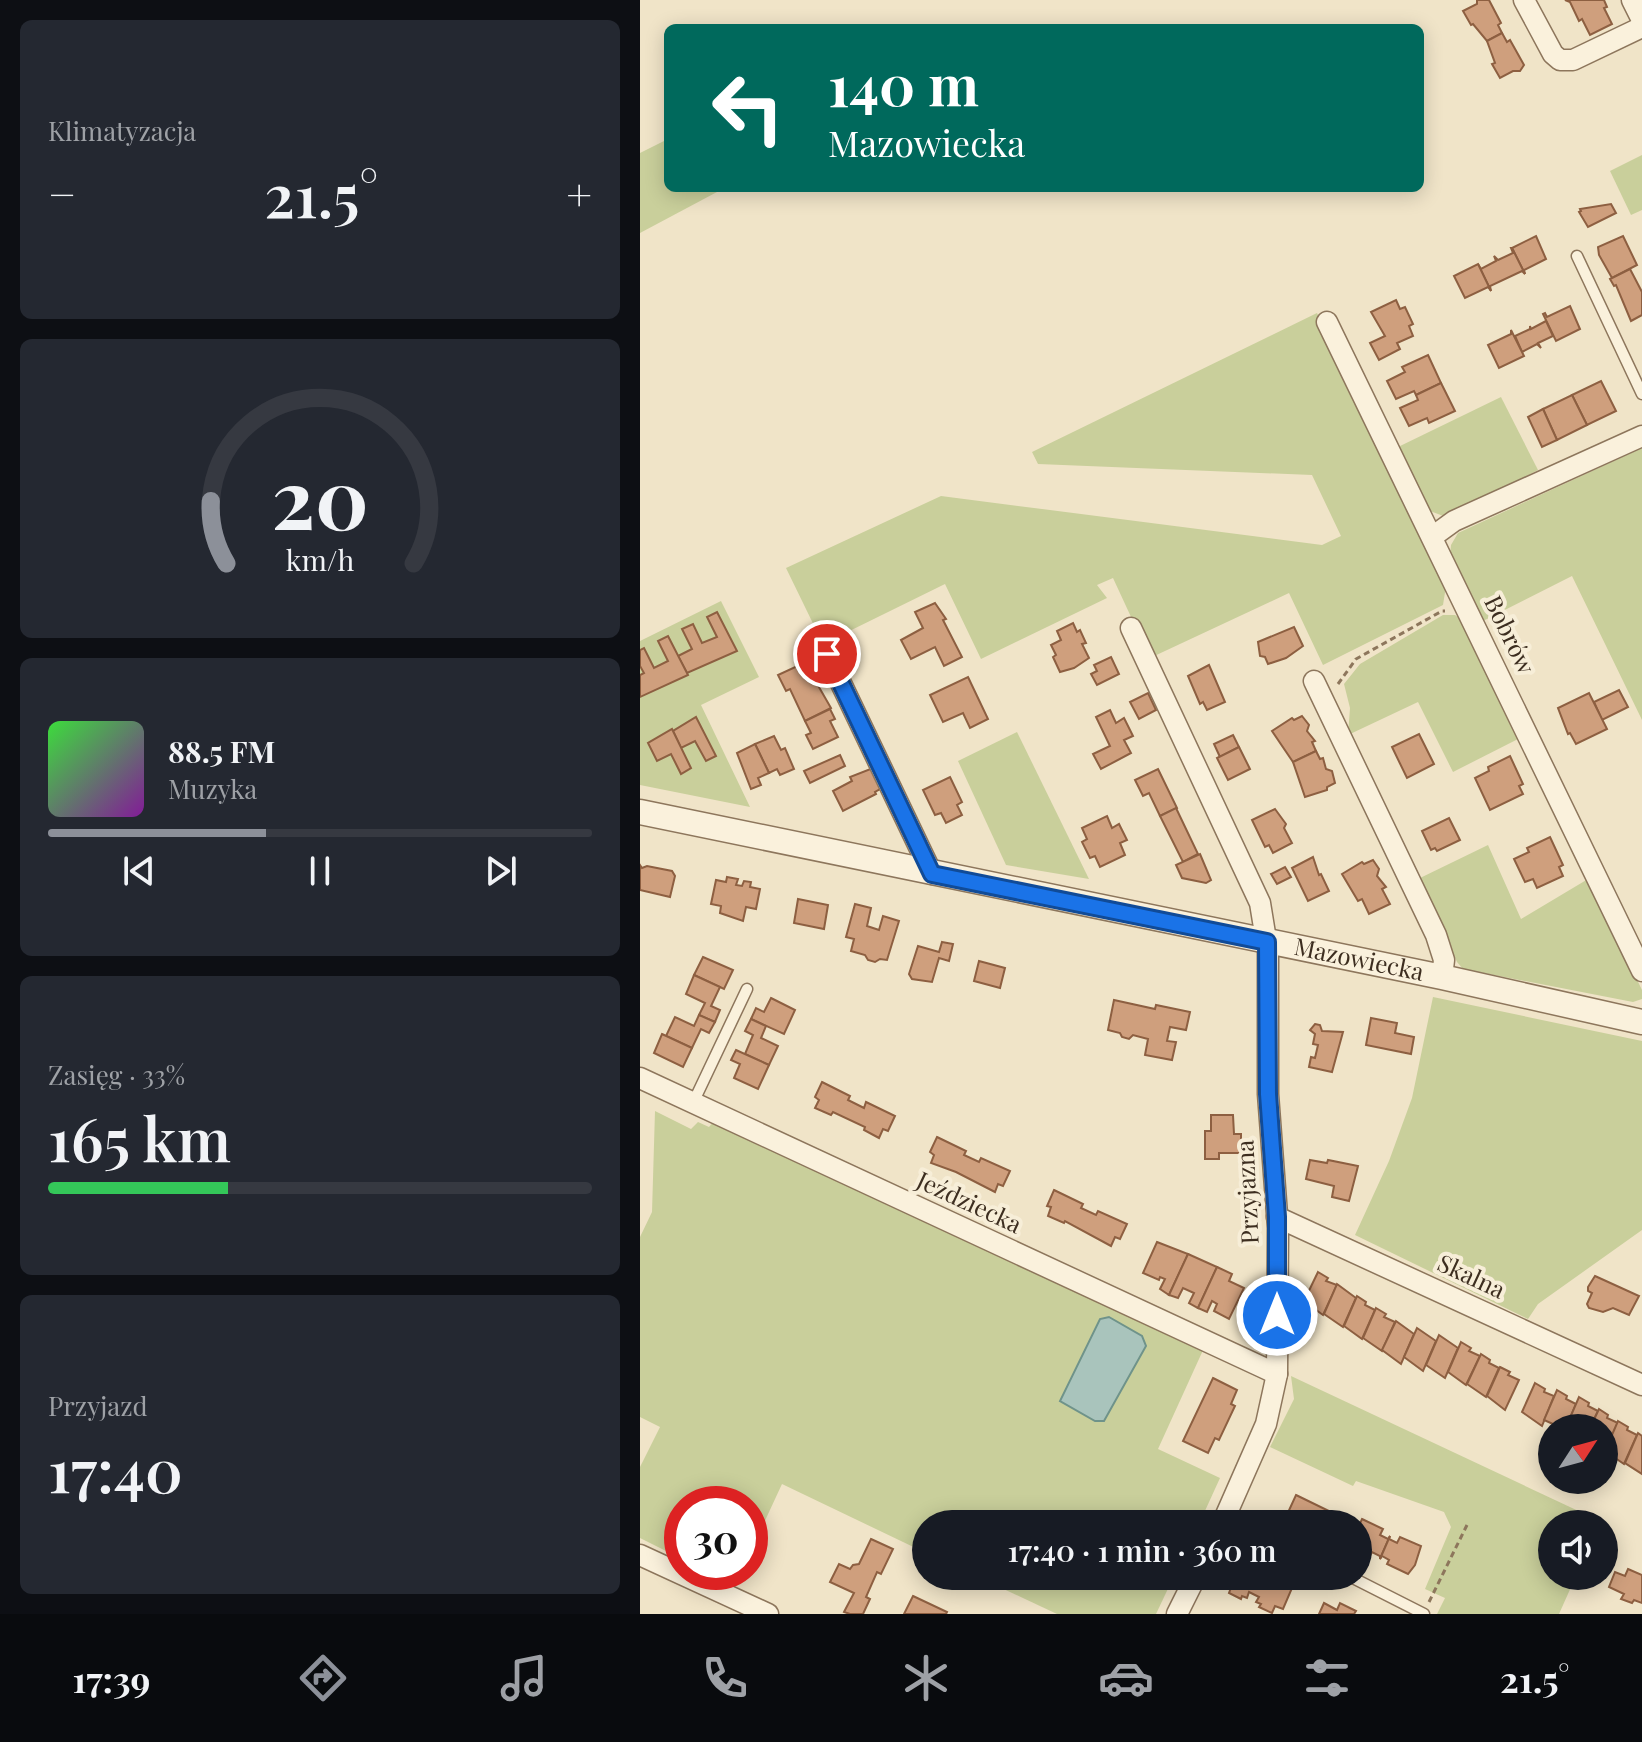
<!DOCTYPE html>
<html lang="pl">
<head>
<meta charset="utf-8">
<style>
	body { margin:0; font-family:"Playfair Display",serif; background:#242831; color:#f1f3f6; height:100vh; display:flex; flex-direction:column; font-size:30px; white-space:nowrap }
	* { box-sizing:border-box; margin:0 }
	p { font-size:26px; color:#9ea1a6 }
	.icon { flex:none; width:44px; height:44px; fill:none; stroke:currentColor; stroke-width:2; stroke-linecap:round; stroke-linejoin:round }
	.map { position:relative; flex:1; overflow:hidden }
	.drawer { display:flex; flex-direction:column; gap:20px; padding:20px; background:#0d0f14; width:640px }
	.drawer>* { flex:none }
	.hud { position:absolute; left:24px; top:24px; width:760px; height:168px; border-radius:12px; box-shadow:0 4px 20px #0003; background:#00695c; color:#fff; overflow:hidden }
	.needle { width:52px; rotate:54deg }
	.buttons { position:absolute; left:898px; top:1414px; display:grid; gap:16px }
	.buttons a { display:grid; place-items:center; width:80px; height:80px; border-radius:50%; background:#171b24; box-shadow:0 4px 20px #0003; font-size:40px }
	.speed { position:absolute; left:24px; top:1486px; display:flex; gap:16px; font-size:40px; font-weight:700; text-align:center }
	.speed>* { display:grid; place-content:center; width:104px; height:104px; border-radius:50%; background:#171b24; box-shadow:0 4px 20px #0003; line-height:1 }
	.speed .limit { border:12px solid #d22; background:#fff; color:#111 }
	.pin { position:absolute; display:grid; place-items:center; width:68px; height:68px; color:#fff; margin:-34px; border:4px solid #fff; border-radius:50%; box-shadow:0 2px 8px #0007 }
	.me { position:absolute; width:88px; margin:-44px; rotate:0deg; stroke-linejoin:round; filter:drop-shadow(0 0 6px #0008) }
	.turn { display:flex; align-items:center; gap:28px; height:168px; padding:0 32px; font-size:36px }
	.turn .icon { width:104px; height:104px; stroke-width:2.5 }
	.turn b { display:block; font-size:56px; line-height:68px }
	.big { font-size:60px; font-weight:600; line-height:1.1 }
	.drawer .widget { flex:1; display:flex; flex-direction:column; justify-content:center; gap:12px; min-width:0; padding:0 28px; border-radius:12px; background:#242831 }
	.drawer .dial { align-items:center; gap:0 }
	.dial svg { height:208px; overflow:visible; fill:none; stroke:#363941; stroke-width:7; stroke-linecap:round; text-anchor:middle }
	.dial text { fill:#f1f3f6; stroke:none }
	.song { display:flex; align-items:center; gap:24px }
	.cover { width:96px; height:96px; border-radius:12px; background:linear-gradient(135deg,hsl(120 70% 55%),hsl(290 70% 35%)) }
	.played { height:8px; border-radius:4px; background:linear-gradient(90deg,#8c9099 40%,#363941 40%) }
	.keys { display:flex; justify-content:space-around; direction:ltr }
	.heat { display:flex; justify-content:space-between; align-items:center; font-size:44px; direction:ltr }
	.charge { height:12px; border-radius:6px; background:linear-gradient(90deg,#34c759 33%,#363941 0) }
	.trip { position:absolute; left:272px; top:1510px; width:460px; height:80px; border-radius:40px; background:#171b24; box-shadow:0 4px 20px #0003; font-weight:600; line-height:80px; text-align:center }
	.tabs { display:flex; height:128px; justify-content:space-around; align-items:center; background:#090b0e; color:#9ea1a6 }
	.tabs .icon { width:56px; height:56px }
	.tabs .active { color:#8c9099 }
	.tabs b { font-size:36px; color:#f1f3f6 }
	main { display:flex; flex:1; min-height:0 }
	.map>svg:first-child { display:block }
	.green { fill:#c9cf9b }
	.water { fill:#a9c4bc; stroke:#6f938a; stroke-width:2 }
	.building { fill:#cf9f7d; stroke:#8d5f41; stroke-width:2 }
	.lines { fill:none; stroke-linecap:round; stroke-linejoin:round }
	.service-casing { stroke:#8d765c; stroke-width:13 }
	.minor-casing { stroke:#8d765c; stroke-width:23 }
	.tertiary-casing { stroke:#8d765c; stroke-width:27 }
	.path { stroke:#8d765c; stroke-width:3; stroke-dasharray:6 4; stroke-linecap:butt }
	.service { stroke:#faf1dc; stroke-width:10 }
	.minor { stroke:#faf1dc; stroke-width:20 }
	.tertiary { stroke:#faf1dc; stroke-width:24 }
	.route-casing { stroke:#114b97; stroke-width:20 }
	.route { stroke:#1a73e8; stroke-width:14 }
	.labels { text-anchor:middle; stroke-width:8; stroke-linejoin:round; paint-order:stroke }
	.street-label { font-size:24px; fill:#3d2e20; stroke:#f7eed8 }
</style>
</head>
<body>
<main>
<section class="drawer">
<div class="widget"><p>Klimatyzacja</p>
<div class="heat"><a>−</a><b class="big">21.5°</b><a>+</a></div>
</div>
<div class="widget dial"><svg viewBox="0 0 100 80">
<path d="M14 69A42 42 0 1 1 86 69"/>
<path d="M14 69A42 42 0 0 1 8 45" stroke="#8c9099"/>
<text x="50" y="56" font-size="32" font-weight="700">20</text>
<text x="50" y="72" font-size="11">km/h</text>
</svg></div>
<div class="widget">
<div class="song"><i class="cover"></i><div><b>88.5 FM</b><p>Muzyka</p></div></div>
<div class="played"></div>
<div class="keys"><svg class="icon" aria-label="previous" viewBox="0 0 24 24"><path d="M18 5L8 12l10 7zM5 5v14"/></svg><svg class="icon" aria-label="pause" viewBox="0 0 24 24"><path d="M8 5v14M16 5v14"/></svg><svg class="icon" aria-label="next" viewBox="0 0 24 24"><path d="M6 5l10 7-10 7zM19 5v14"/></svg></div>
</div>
<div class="widget"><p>Zasięg · 33%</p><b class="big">165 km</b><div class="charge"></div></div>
<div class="widget"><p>Przyjazd</p><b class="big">17:40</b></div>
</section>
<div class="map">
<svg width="1002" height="1614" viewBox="0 0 1002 1614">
	<rect width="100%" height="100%" fill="#f0e4c8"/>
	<g class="green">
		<path d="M28 139V188H77V192L0 233V153Z"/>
		<path d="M1002 155V210L991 215 970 171Z"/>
		<path d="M677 313 807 580 803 605 683 665 649 593 510 658 473 578 457 585 467 598 341 659 305 584 183 644 146 568 301 496 682 545 701 536 672 475 398 464 392 452Z"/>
		<path d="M861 397 898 470 806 517 790 511 758 447Z"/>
		<path d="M1002 448V720L932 576 841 622 810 556 811 545 818 533Z"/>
		<path d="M81 601 119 677 61 705 110 807 0 785V641Z"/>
		<path d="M803 615H815L826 623 880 738 813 772 778 702 708 735 710 708 704 684 720 664Z"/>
		<path d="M377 732 449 879 366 865 318 761Z"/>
		<path d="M848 845 881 919 948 879 1002 990V999L993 1002 823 969 817 962 778 879Z"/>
		<path d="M793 997 1002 1041V1230L898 1304 888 1319 715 1235 749 1161 772 1098Z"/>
		<path d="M15 1111 51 1129 58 1122 69 1127 74 1121 564 1348 518 1449 580 1478 559 1524H286V1553L142 1484 110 1553V1504H42V1559L0 1538V1467L20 1427 0 1417V1237L12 1212Z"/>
		<path d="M651 1376 962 1522 912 1524V1576H936L919 1614H797L805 1598 785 1589 811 1527 804 1512 716 1481 713 1486 630 1447 654 1399Z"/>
		<path d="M336 1576H534L516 1614H417Z"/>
	</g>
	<path class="water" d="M469 1317 502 1336 506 1346 464 1421H455L420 1401 460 1319Z"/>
	<g class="building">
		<path d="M837 0H849L861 23 858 25 862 33 847 41 833 24 831 25 823 11 837 4Z"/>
		<path d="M964 0 967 7 964 8 972 24 950 35 942 19 939 21 930 2 925 0Z"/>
		<path d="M862 33 867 42 870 40 884 65 880 71H873L860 78 852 64 855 63 847 41Z"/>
		<path d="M971 204 976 213 948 227 939 212 941 211 940 209Z"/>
		<path d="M896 236 906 259 884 270 885 274 872 248Z"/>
		<path d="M983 236 997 265 972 278 959 255 958 247Z"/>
		<path d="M871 248H872L885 274 882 271 850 286 851 291 838 264 841 269 856 261 854 256 858 260 873 253Z"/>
		<path d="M838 264 851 291 848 287 825 298 814 276Z"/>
		<path d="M990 269 1002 292V315L991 321 976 285 974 286 970 279Z"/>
		<path d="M756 300 760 309 765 307 773 324 769 326 773 336 757 343 760 349 739 360 730 343 745 336 731 312Z"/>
		<path d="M930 306 940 329 916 341 903 314 905 313 907 317Z"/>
		<path d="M906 321 913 336 898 343 901 348 897 344 882 352 875 336 890 329V326L891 329Z"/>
		<path d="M871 330 884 356 859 368 848 345 871 334Z"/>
		<path d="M788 355 801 383 776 395 774 391 756 399 747 381 765 372 762 367Z"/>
		<path d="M961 381 976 411 947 425 932 395Z"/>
		<path d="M801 383 815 411 789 423 787 418 769 426 760 408 778 400 776 395Z"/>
		<path d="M932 395 947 425 917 440 903 409Z"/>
		<path d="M903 409 917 440 902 447 888 417Z"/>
		<path d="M295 603 306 619 303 620 322 657 304 666 295 647 271 659 261 640 283 628 275 612Z"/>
		<path d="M77 612 97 651 47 673 38 656 52 649 42 629 53 624 62 643 77 637 67 617Z"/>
		<path d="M433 623 437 632 440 630 446 643 442 644 449 658 434 668 420 672 413 657 416 655 411 645 421 640 417 631Z"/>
		<path d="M654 627 663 646 646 658 628 664 625 657 620 656 618 642Z"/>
		<path d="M28 636 48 675 0 697V675L4 673 0 666V650L4 648 14 668 28 661 18 641Z"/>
		<path d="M471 657 479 674 457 685 451 674 457 671 454 665Z"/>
		<path d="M166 662 172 674 169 676 172 683 176 682 191 708 165 721 150 689 146 691 138 675Z"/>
		<path d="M569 665 585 702 567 710 563 702 560 704 548 676Z"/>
		<path d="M328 677 348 719 330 728 323 713 303 722 290 695Z"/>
		<path d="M979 690 988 707 962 720 954 702Z"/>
		<path d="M508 693 516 710 499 719 490 702Z"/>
		<path d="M949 693 967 729 936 744 930 733 928 734 918 708Z"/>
		<path d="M190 709 195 719 190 721 198 737 173 749 166 735 171 733 165 721Z"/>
		<path d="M470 710 476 723 484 718 493 736 484 740 491 753 461 769 453 754 470 746 456 717Z"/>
		<path d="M662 716 669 725 667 731 675 741 672 742 676 751 653 762 632 731 652 718 654 720Z"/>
		<path d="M56 717 76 756 66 761 55 741 41 748 33 731Z"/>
		<path d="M32 729 51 768 41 774 31 754 17 761 8 743Z"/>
		<path d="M779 734 794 764 767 778 752 747Z"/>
		<path d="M593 735 599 747 580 757 574 744Z"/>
		<path d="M134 736 141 750 145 748 154 769 140 775 137 769 129 773 115 744Z"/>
		<path d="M115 744 129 773 118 778 121 785 111 789 97 753Z"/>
		<path d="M599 747 610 769 588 780 577 758Z"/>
		<path d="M676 751 680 759 683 758 686 769 692 771 695 783 687 787V790L665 797 653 762Z"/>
		<path d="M200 755 205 766 170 783 164 771Z"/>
		<path d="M870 756 883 784 879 786 883 794 850 810 835 778 849 771 848 767Z"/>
		<path d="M233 768 242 788 235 792 236 794 203 811 193 791 212 781 210 777Z"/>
		<path d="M518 769 537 808 520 816 509 793 503 796 495 780Z"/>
		<path d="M310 777 322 802 317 805 322 815 306 823 301 813 295 815 283 790Z"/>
		<path d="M536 808 558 854 543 862 520 816Z"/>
		<path d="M635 809 646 824 644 828 652 843 633 853 629 845 625 847 612 820Z"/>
		<path d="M467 816 472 828 479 824 487 840 480 843 485 855 460 867 455 856 450 858 442 842 447 839 442 828Z"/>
		<path d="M809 818 820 840 797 851 795 848 791 850 782 831Z"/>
		<path d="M910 837 923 865 919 867 923 876 897 888 893 879 885 882 874 859 889 852 887 848Z"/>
		<path d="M560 854 571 880 566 883 542 878 536 865Z"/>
		<path d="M673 857 679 875 681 874 689 891 668 901 652 868Z"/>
		<path d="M733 860 739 869 737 876 746 887 742 889 750 904 729 914 722 899 718 901 702 874 722 862 724 864Z"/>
		<path d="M0 865 2 868 7 866 32 871 35 876 30 897 0 890Z"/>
		<path d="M645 867 651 877 637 884 631 874Z"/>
		<path d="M87 877 98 879 96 885 102 886 104 881 111 882 110 887 120 889 116 909 106 907 103 921 80 913 81 906 71 904 76 880 86 882Z"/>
		<path d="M158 899 188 905 184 929 154 923Z"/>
		<path d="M215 904 231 908 227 926 239 930 243 916 259 921 247 960 240 959 235 962 228 960 225 955 211 951 214 939 206 937Z"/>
		<path d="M302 942 313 944 309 961 299 958 292 982 272 979 269 974 278 946 299 952Z"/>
		<path d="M63 957 93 970 84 989 54 975Z"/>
		<path d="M339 961 365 968 360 988 334 981Z"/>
		<path d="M54 975 80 987 71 1006 80 1010 75 1022 59 1015 65 1003 46 994Z"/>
		<path d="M131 998 155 1010 144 1034 111 1019 116 1008 124 1012Z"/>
		<path d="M474 1000 515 1009 516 1005 550 1012 546 1030 530 1027 527 1041 536 1042 532 1060 505 1055 508 1039 493 1035 489 1039 482 1037 480 1033 468 1030Z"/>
		<path d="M59 1015 75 1022 69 1033 61 1029 52 1048 26 1036 35 1017 54 1026Z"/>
		<path d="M731 1018 757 1023 755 1033 774 1037 771 1054 726 1045Z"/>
		<path d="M111 1019 126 1026 121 1038 138 1046 129 1065 105 1054 113 1035 105 1031Z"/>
		<path d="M675 1024 680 1025 682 1031 703 1032 692 1072 669 1067 671 1057 675 1058 678 1045 673 1044 675 1034 670 1030Z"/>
		<path d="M22 1034 52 1048 43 1067 14 1053Z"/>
		<path d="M96 1050 129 1065 118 1089 94 1078 100 1064 91 1060Z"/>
		<path d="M182 1082 210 1096 208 1100 224 1108 226 1102 255 1116 248 1131 243 1129 239 1138 224 1130 225 1127 193 1112 191 1115 175 1108 179 1100 175 1097Z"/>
		<path d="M571 1115H593L594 1134H601V1153H579V1159H565V1131H571Z"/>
		<path d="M297 1137 326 1151 324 1155 339 1162 341 1158 370 1171 363 1186 358 1184 355 1192 316 1172 291 1163 294 1155 290 1152Z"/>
		<path d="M670 1160 687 1163 688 1160 718 1166 709 1201 692 1197 694 1186 666 1179Z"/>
		<path d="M414 1190 443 1204 441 1208 456 1215 458 1211 487 1224 480 1239 475 1237 471 1246 425 1221 424 1223 408 1216 411 1207 407 1206Z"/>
		<path d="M517 1242 548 1254 529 1295 520 1289 525 1279 520 1277 519 1280 503 1273Z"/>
		<path d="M548 1254 577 1267 558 1308 549 1303 554 1293 543 1288 538 1298 529 1295Z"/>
		<path d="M577 1267 592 1274 589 1281 604 1288 589 1319 574 1311 577 1304 572 1301 567 1312 558 1308Z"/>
		<path d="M678 1272 688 1278 686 1281 697 1285 683 1315 664 1301Z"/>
		<path d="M955 1276 999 1296 989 1315 973 1308 963 1312 949 1308 947 1304 952 1293 948 1291V1287Z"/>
		<path d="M697 1284 716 1298 703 1327 684 1314Z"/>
		<path d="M717 1296 726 1302 725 1305 735 1310 722 1339 704 1326Z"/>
		<path d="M736 1308 746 1314 744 1317 755 1322 742 1351 723 1338Z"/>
		<path d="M756 1321 774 1334 761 1364 742 1350Z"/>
		<path d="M777 1328 796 1341 783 1371 764 1357Z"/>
		<path d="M799 1335 818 1348 805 1378 786 1365Z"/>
		<path d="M821 1342 831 1348 829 1351 840 1356 826 1385 808 1372Z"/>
		<path d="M841 1354 850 1360 849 1363 859 1368 846 1397 827 1384Z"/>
		<path d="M860 1367 870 1372 868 1375 879 1380 865 1410 847 1396Z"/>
		<path d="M573 1378 597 1390 591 1404 595 1406 579 1440 575 1438 568 1453 543 1441Z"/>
		<path d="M895 1383 905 1389 904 1392 914 1396 902 1426 882 1412Z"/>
		<path d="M917 1390 927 1396 926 1399 936 1404 926 1428H915L911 1427 913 1424 904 1420Z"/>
		<path d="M939 1397 949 1403 948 1406 958 1411 950 1428 926 1427Z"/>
		<path d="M959 1409 968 1415 967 1418 978 1423 965 1452 964 1428H950Z"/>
		<path d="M978 1421 988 1427 987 1430 997 1435 984 1464 965 1451Z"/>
		<path d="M998 1433 1002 1436V1474L985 1463Z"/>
		<path d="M656 1495 691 1512 686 1524H656L645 1519Z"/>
		<path d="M722 1519 743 1529 740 1535 748 1539 750 1536 740 1559V1556L732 1552 730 1556 718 1550V1528Z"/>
		<path d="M750 1536 749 1539 757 1543 760 1537 781 1546 775 1565 768 1574 747 1564 749 1560 742 1556 740 1559Z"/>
		<path d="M231 1539 253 1549 241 1574 237 1572 226 1597 230 1599 223 1614H210L204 1612 214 1593 190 1582 199 1564 210 1569 213 1565 219 1564Z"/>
		<path d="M988 1569 1002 1575V1603L994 1600 992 1603 981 1599 984 1594 969 1587 975 1572 985 1576Z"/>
		<path d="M587 1576H642L639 1582 652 1588 643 1609 635 1606 632 1613 619 1607 621 1604 616 1602 619 1597 609 1592 607 1598 602 1596 601 1599 589 1593 592 1585 584 1582Z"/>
		<path d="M273 1596 307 1612 306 1614H264Z"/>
		<path d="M684 1603 697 1610 700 1603 716 1611 714 1614H679Z"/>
	</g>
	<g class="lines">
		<g class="service-casing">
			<g id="service">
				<path d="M937 256 1002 394"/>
				<path d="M53 1103 107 989"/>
				<path d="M586 1516 602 1524"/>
				<path d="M709 1576 784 1614"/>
			</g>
		</g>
		<g class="minor-casing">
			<g id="minor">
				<path d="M884 0 913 54 920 60H933L1002 27"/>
				<path d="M992 0 1002 20"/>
				<path d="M687 322 1002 971"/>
				<path d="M792 537 814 521 1002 436"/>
				<path d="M491 628 620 903 628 952V1094L638 1228 637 1374 626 1424 582 1524"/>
				<path d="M187 654 292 874"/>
				<path d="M674 681 796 935 804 960 802 977"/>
				<path d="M0 1078 637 1374"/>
				<path d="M637 1217 1002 1385"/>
				<path d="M0 1555 128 1614"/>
				<path d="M537 1614 556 1576"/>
			</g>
		</g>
		<g class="tertiary-casing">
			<g id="tertiary">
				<path id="s1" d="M0 812 802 977 1002 1022"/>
			</g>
		</g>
		<g class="path">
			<path d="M698 684 716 659 802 611H805"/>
			<path d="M789 1602 827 1525"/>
		</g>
		<use href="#service" class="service"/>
		<use href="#minor" class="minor"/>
		<use href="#tertiary" class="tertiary"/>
	</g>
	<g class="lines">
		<g class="route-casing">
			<path id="route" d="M187 654 292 874 627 942 628 1094 637 1217V1315"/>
		</g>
		<use href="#route" class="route"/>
	</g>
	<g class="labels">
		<g class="street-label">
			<text transform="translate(869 635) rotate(64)" y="8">Bobrów</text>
			<text dy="8" stroke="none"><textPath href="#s1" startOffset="734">Mazowiecka</textPath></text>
			<text transform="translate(608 1192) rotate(-93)" y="8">Przyjazna</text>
			<text transform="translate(329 1203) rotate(25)" y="8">Jeździecka</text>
			<text transform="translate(831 1277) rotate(25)" y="8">Skalna</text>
		</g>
	</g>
</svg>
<div class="buttons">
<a><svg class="needle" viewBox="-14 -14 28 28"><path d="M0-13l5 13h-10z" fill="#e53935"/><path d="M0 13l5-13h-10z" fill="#9ea1a6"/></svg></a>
<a><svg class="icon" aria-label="sound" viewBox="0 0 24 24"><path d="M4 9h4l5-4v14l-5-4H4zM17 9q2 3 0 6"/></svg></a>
</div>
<div class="speed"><div class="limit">30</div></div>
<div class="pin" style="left:187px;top:654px;background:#d93025"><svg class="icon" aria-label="arrive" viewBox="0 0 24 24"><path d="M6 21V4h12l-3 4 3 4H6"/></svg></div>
<svg class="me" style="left:637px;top:1315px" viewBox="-20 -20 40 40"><circle r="17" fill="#1a73e8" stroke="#fff" stroke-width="3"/><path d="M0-11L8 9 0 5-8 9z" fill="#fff"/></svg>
<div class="trip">17:40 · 1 min · 360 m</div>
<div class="hud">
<div class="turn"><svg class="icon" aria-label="left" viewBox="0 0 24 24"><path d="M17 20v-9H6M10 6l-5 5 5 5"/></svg><div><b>140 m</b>Mazowiecka</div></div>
</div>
</div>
</main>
<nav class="tabs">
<b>17:39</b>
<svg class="icon active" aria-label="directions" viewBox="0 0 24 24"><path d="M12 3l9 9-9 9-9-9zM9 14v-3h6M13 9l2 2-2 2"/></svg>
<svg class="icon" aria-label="music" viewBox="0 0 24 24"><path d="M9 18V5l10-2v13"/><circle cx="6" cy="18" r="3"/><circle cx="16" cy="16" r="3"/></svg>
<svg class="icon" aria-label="phone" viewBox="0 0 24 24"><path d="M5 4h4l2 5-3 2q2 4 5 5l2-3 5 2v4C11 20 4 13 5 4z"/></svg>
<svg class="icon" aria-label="climate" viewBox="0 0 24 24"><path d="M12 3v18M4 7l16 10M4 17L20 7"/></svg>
<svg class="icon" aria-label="car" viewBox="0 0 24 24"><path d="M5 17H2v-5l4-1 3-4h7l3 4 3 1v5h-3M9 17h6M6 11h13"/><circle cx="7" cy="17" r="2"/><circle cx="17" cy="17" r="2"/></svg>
<svg class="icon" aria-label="filters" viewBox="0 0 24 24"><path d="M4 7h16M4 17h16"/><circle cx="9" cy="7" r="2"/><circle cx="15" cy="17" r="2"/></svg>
<b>21.5°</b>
</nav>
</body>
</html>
